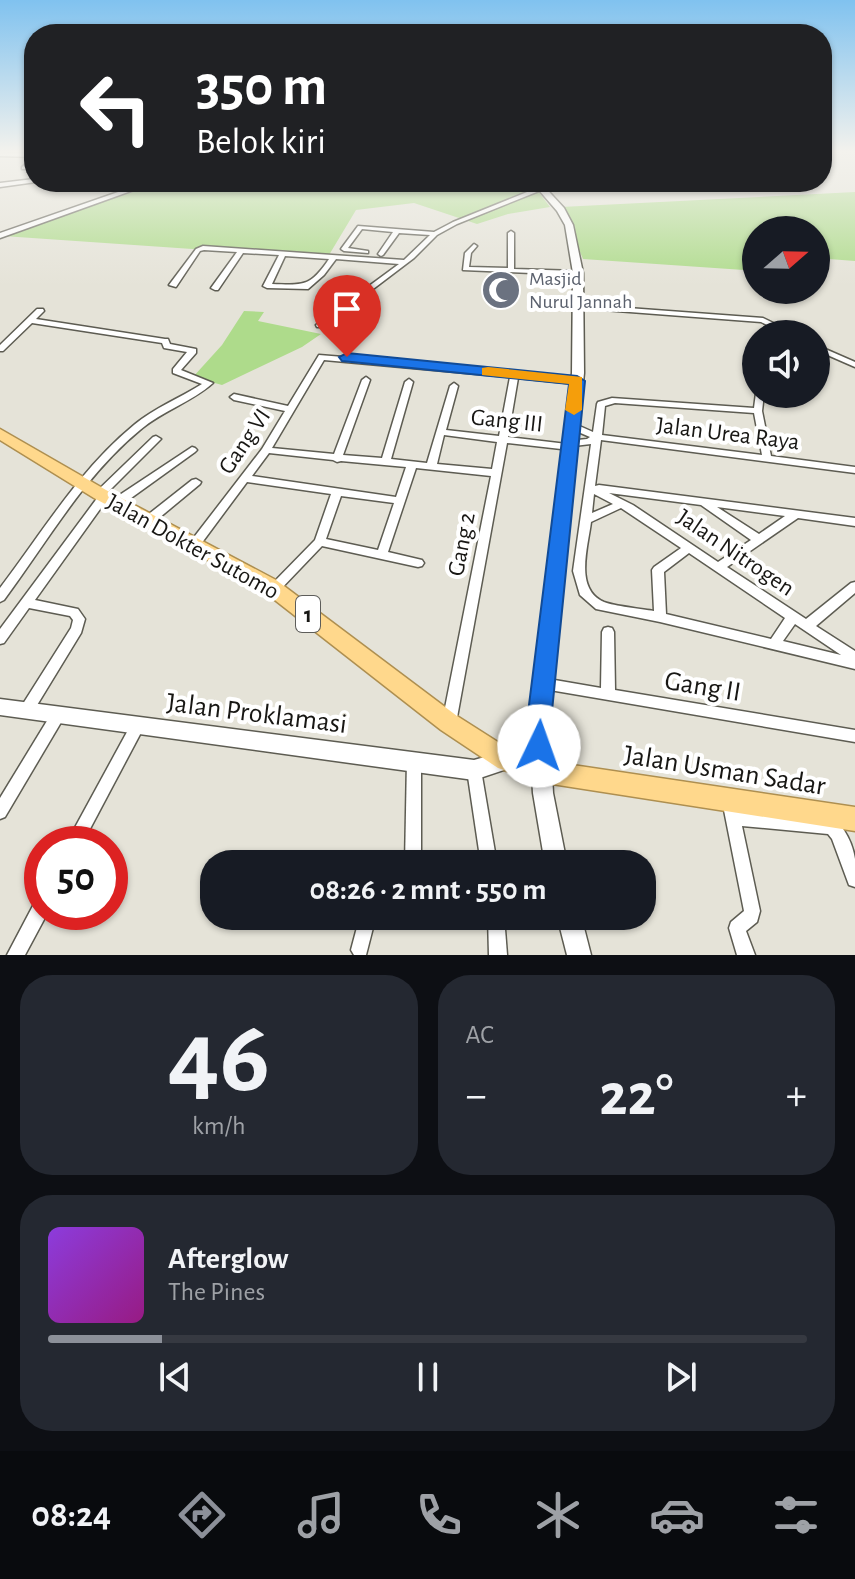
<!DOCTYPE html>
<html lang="id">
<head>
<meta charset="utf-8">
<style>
	body { margin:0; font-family:"Alegreya Sans",sans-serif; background:#242831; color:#f1f3f6; height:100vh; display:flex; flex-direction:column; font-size:30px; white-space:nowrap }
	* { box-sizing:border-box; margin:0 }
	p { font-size:26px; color:#9ea1a6 }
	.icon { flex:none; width:44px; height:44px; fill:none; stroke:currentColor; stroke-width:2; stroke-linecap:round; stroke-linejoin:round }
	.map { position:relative; height:955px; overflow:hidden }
	.panel { display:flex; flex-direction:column; gap:20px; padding:20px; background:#0d0f14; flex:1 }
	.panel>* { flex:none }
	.banner { position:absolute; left:24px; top:24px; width:808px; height:168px; border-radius:32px; box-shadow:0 2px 6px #0004; background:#202124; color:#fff; overflow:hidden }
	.needle { width:52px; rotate:70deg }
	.buttons { position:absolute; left:742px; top:216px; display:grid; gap:16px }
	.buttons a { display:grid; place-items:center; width:88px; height:88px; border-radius:50%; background:#171b24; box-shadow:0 2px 6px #0004; font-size:40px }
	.speed { position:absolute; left:24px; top:826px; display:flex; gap:16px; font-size:40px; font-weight:700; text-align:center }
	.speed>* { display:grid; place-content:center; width:104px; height:104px; border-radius:50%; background:#171b24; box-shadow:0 2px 6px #0004; line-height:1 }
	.speed .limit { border:12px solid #d22; background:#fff; color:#111 }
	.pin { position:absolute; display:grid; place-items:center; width:68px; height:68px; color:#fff; margin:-82px -34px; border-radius:50% 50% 50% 0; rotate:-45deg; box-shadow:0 0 8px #0007 }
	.pin .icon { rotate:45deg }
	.me { position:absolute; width:88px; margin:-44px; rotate:3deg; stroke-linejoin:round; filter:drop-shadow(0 0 6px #0008) }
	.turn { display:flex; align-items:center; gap:28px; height:168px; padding:0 40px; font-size:36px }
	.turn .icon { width:104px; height:104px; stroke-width:2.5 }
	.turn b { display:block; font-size:56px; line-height:68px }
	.big { font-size:60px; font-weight:600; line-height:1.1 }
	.panel .widget { flex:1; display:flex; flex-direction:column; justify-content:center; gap:12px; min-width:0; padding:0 28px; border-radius:32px; background:#242831 }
	.panel .dial { align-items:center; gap:0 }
	.dial b { font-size:104px; line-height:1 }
	.song { display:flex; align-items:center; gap:24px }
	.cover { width:96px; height:96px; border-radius:12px; background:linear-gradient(135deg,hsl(270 70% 55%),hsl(310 70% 35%)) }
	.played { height:8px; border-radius:4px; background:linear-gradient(90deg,#8c9099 15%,#363941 15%) }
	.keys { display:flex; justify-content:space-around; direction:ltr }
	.heat { display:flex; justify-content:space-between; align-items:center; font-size:44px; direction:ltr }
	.panel .tiles { flex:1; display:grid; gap:20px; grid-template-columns:1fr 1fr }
	.widget:last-child { grid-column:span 2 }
	.trip { position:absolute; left:200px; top:850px; width:456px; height:80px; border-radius:32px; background:#171b24; box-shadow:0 2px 6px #0004; font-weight:600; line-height:80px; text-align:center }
	.menu { display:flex; height:128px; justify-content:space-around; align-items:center; background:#090b0e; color:#9ea1a6 }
	.menu .icon { width:56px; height:56px }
	.menu .active { color:#8c9099 }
	.menu b { font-size:36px; color:#f1f3f6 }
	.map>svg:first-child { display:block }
	.green { fill:#aedb8b }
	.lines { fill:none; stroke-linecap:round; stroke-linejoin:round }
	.minor-casing { stroke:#5d5c52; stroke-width:3 }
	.tertiary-casing { stroke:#5d5c52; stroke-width:3 }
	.secondary-casing { stroke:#5d5c52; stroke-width:3 }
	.trunk-casing { stroke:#ae8f50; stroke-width:3 }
	.minor { fill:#fff; fill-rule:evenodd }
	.tertiary { fill:#fff; fill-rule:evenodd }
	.secondary { fill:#fff; fill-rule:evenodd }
	.trunk { fill:#ffd88c; fill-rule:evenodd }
	.route { fill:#1a73e8; stroke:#114b97; stroke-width:2 }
	.slow { fill:#f59e0b }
	.labels { text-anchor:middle; stroke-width:8; stroke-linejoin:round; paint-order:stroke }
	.far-worship-label { font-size:20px; fill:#5b616d; stroke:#fff; text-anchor:start }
	.shield { fill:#fff; stroke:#5d5d5a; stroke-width:2 }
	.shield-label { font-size:22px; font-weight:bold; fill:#181714 }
	.street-label { font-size:24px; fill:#181714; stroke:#fff }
	.near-street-label { font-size:28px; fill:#181714; stroke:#fff }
</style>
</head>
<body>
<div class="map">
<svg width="855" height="955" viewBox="0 0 855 955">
	<rect width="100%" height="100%" fill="#e5e3d8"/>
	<g class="green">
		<path d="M162 182H531L550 207 508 214 477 224 414 203 356 210 329 255 236 252 3 236Z"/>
		<path d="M855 192V261L816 258V230H756V266L744 270 583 259 561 207Z"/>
		<path d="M244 311 264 312 258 321 321 334 302 347 222 385 193 377 222 345Z"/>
	</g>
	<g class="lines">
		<g class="minor-casing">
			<g id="minor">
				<path d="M0 152 34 153V157L0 156Z"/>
				<path d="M34 157V162L26 169H22V167Z"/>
				<path d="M34 179V182H36L0 187V183Z"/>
				<path d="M542 186 544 187V189L457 224 437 235 414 258 323 327H317L316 325 399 264 336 259 324 275 308 289 267 288 263 286 279 255 243 253 218 290H215L211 288 237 252 204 250 200 251 176 287 169 285 196 249 203 246 404 260 430 235 399 233 383 255 381 256 378 254 393 232 362 229 348 248 368 251V253L344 251 341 249 358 226 434 232 453 222ZM285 256 329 259C310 287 304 285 272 284Z"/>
				<path d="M511 231 514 233V269L578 271 581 273 578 275 463 270 465 253 474 244 477 246 471 253 469 267 508 268V233Z"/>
				<path d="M574 304 763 318 796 334H786L761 322 577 308H574Z"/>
				<path d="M37 309H43L44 311 36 319 165 339H168L170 344 196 349V353L181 370 213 383C192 402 162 411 140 430 84 476 47 542 4 600L0 602V588C42 533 79 470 134 425 154 408 180 398 202 384L173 373V369L187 352 164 348 162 343 32 323 3 351H0V345Z"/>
				<path d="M816 345 855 362V367L816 350Z"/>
				<path d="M319 355 515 371 580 379 581 381 577 384 518 378 508 437 567 444 568 441 587 439 590 437 569 428 567 426 569 424H575L593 432 597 404 598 402 612 398 754 408 756 393 764 394 762 411 771 456 855 467V473L601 440 595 486 599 485 855 518V526L798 518 727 567 806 619 851 583 855 582V593L816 626 855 651V669L660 622 596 609 580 595 573 571 591 444 574 446 573 449 570 450 507 443 456 723 454 727 449 729 444 727 442 723 491 476 416 468 388 552 422 560 424 563 422 566 418 567 322 546 278 592 274 593 270 592 268 589 270 586 315 540 331 494 247 482 198 548H190L188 545 262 449 285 411 234 400 230 397 234 394 288 406ZM324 360 510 377 499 436 446 430 458 386 454 383 450 386 427 463 391 459 413 382 409 379 405 382 382 458 343 455 370 380 366 377 362 380 334 454 272 448ZM615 403 754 413 762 455 602 435 605 406ZM444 435 497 442 492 469 437 464ZM269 453 333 460 337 462 341 461 406 467 396 497 252 476ZM609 493 701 505 751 540 718 562 633 505ZM594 494 613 504 592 513ZM341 496 394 503 378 550 326 539ZM717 507 785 516 759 534ZM621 508 681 548 654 567 652 570 654 611C641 609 614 606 604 602 574 589 588 547 591 522ZM689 553 785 618 771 639 666 614 664 572ZM795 624 841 655 783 641Z"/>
				<path d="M156 436 161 439 107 493 109 496 108 498 35 600 78 609 85 619 81 633 31 715 26 717 21 715 19 711 21 707 71 628 73 620 70 616 29 608 4 643 0 644V629L98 497 95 494 96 492 153 437Z"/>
				<path d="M192 447 195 448 197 450 195 452 120 506H112L111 503 112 500Z"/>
				<path d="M196 479 201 482 200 484 153 523H145L144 520 145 517 192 480Z"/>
				<path d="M608 627 612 628 614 632 615 690 855 730V742L538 688 536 684 538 680 543 678 601 688 602 632 604 628Z"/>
				<path d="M58 709 63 711 65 715 63 719 5 817 0 819V798L53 711Z"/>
				<path d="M138 719 143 721 145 725 82 844H66L133 721Z"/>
				<path d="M414 753 419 755 421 760V864H405L407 760 409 755Z"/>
				<path d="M474 763 479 765 481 770 497 864H481L467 770 469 765Z"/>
				<path d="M729 793 734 795 739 811 832 819C845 826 853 845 855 859 855 868 855 878 855 887L849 885 832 839 828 834 742 826 760 911 757 922 746 931 755 955H737L729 928 731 922 744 911 722 800 724 795Z"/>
				<path d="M42 898V912H48L25 955H7L36 900Z"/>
				<path d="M360 916H376L366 955H354L351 950Z"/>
				<path d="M488 916H504L507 955H489Z"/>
			</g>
		</g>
		<g class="tertiary-casing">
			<path id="tertiary" d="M147 182H156L0 238V233Z"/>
		</g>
		<g class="secondary-casing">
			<g id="secondary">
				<path d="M532 182H540L564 208 573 225 583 273 584 373 549 721 553 793 567 864H545L533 793 529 721 572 373 573 273 565 225 557 211Z"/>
				<path d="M0 699 474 760 506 751 513 753 516 760 513 767 474 780 0 715Z"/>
				<path d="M557 916H581L591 955H567Z"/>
			</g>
		</g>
		<g class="trunk-casing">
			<path id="trunk" d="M0 429 106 490 276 580 457 716 512 751 539 760 855 807V831L539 782 498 768 441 730 262 590 94 498 0 440Z"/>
		</g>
		<use href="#minor" class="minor"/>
		<use href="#tertiary" class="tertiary"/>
		<use href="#secondary" class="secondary"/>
		<use href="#trunk" class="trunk"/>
	</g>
	<linearGradient id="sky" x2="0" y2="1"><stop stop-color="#80c2ef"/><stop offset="0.53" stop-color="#f3f2ed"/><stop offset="1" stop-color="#f3f2ed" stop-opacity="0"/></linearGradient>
	<rect width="855" height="286" fill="url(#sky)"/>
	<path class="route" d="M347 353 577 376 585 381 551 721 552 746 548 755 539 758 530 755 526 746 527 721 569 384 342 361 339 357Z"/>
	<path class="slow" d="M488 367 582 377V410L574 415 565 410 569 384 482 375V368Z"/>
	<defs>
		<g id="mosque-disc" transform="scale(2)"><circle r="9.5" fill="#6b7280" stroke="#fff"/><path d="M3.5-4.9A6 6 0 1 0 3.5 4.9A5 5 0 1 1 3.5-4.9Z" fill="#fff"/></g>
	</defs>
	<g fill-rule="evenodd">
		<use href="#mosque-disc" x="501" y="290"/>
	</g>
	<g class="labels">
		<g class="far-worship-label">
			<text x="529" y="285">Masjid<tspan x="529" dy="23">Nurul Jannah</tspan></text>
		</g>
		<rect class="shield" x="296" y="596" width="24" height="36" rx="6"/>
		<g class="shield-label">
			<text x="308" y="622">1</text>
		</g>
		<g class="street-label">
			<text transform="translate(507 420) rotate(6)" y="8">Gang III</text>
			<text transform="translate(728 433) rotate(7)" y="8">Jalan Urea Raya</text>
			<text transform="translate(244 441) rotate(-56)" y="8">Gang VI</text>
			<text transform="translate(461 544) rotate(-79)" y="8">Gang 2</text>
			<text transform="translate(193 546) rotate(29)" y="8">Jalan Dokter Sutomo</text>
			<text transform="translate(736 552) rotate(34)" y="8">Jalan Nitrogen</text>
		</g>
		<g class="near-street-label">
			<text transform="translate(703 685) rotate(9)" y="10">Gang II</text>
			<text transform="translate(257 712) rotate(7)" y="10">Jalan Proklamasi</text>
			<text transform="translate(725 769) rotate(9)" y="10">Jalan Usman Sadar</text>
		</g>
	</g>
</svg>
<div class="buttons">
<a><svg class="needle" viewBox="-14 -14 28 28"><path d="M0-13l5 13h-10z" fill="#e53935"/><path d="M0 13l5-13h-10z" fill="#9ea1a6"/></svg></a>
<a><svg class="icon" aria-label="sound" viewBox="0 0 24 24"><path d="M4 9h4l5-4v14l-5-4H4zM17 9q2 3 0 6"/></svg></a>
</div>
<div class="speed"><div class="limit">50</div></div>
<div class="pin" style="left:347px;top:357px;background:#d93025"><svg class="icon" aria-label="arrive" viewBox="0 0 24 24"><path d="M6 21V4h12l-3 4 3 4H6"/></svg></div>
<svg class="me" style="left:539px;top:746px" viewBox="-20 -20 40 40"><circle r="19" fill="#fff"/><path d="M0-13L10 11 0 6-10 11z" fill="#1a73e8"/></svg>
<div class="trip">08:26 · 2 mnt · 550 m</div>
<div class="banner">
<div class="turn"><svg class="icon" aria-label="left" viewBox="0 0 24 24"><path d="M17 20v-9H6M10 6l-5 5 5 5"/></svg><div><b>350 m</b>Belok kiri</div></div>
</div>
</div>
<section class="panel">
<div class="tiles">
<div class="widget dial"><b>46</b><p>km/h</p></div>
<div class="widget"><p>AC</p>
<div class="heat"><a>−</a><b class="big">22°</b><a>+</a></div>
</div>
<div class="widget">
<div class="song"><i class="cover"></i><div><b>Afterglow</b><p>The Pines</p></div></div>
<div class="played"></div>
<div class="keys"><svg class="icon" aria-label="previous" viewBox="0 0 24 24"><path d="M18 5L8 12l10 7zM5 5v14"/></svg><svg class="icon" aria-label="pause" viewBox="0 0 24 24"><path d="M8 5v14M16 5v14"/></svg><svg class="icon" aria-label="next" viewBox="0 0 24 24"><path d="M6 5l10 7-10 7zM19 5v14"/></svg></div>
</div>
</div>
</section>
<nav class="menu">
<b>08:24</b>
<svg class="icon active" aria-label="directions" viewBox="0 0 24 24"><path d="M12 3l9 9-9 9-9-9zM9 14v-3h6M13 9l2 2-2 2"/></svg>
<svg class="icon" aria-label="music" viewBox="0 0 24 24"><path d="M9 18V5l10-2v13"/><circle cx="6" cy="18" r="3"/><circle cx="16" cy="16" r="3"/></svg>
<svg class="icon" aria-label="phone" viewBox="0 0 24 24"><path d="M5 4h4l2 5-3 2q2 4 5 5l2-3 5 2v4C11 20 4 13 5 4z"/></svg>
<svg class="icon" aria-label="climate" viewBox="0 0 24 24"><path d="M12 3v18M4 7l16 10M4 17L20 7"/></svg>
<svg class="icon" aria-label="car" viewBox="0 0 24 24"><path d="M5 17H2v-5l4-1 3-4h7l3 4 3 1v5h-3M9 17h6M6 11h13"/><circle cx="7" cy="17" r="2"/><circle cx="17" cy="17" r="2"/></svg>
<svg class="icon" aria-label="filters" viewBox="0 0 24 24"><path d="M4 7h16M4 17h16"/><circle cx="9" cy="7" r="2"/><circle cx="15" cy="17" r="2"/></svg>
</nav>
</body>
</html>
